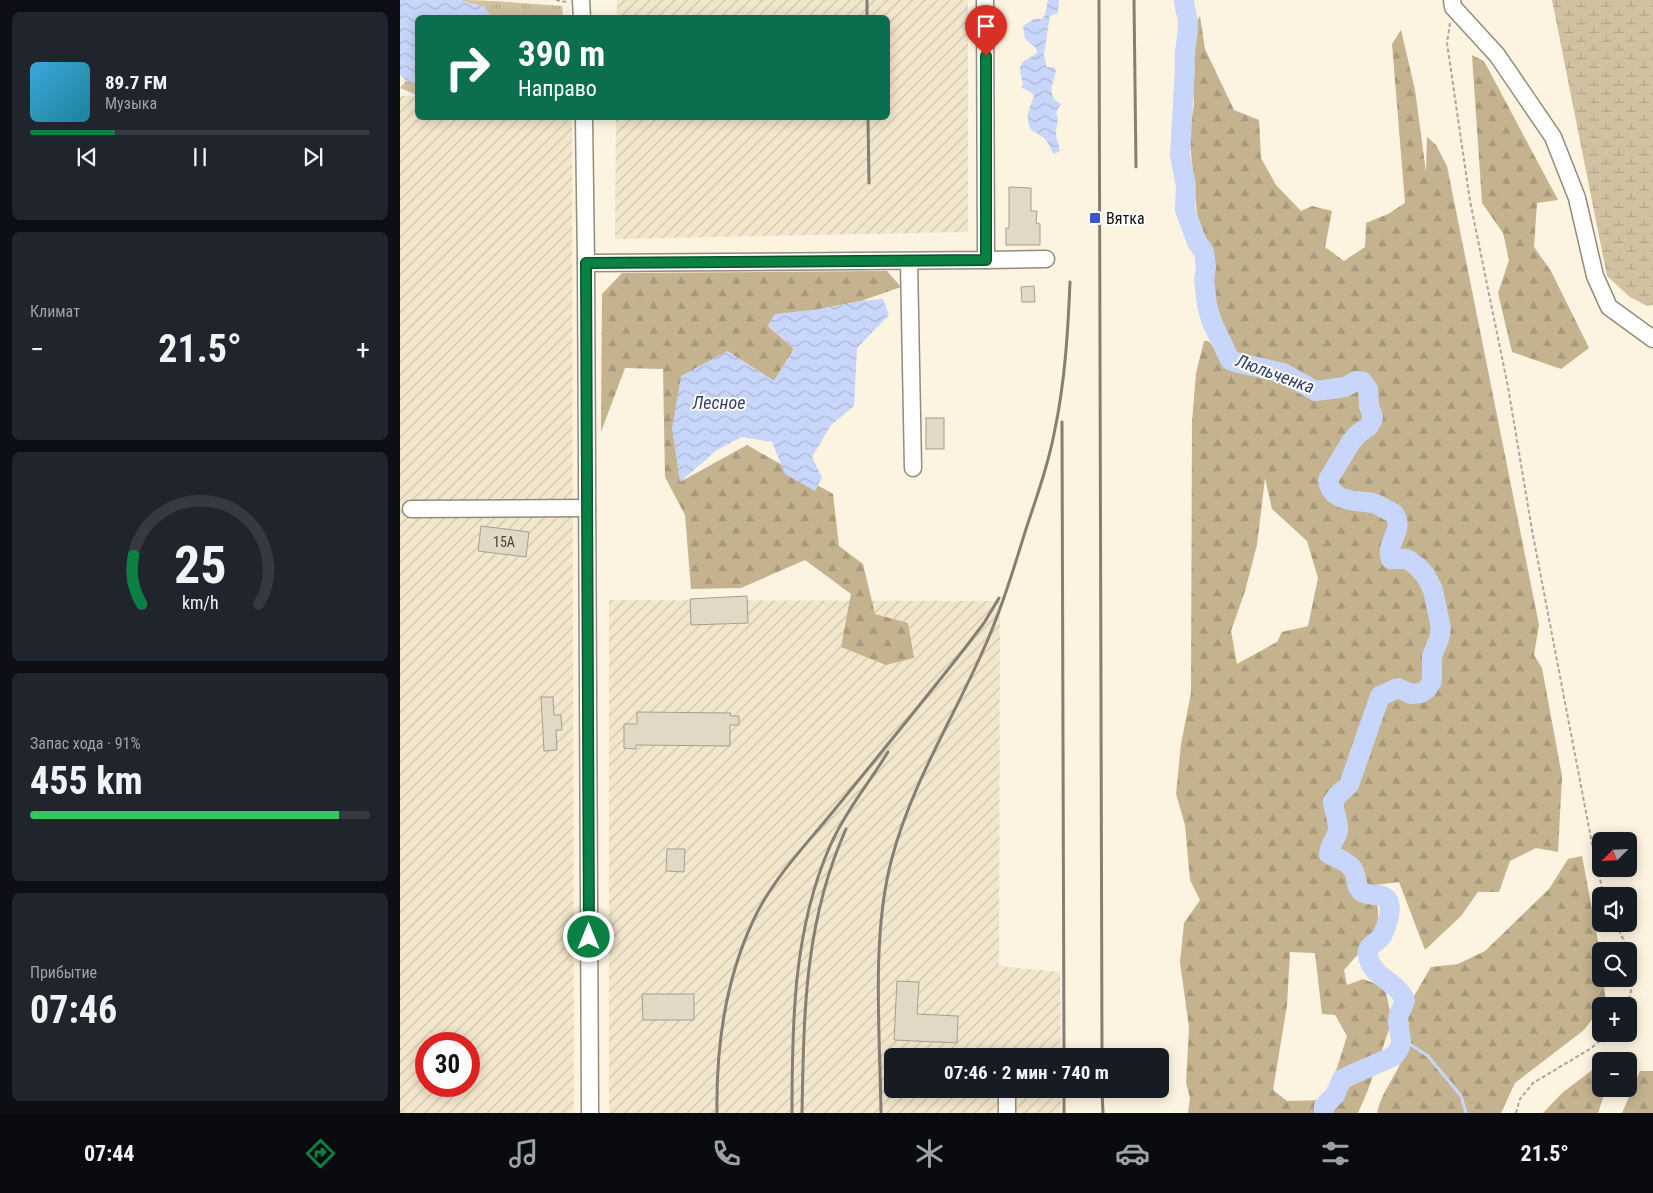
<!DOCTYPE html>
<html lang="ru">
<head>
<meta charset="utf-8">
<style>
	body { margin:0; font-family:"Roboto Condensed",sans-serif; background:#20242c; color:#f1f3f6; height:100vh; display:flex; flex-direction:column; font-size:19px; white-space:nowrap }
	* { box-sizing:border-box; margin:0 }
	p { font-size:16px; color:#9ea1a6 }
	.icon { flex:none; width:28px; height:28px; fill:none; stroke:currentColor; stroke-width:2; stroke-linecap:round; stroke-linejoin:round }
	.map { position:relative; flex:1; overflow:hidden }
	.details { display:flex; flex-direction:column; gap:12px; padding:12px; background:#0d0f14; width:400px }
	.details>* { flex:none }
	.banner { position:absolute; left:15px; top:15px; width:475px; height:105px; border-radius:8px; box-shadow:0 2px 12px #0003; background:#0b6e4f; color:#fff; overflow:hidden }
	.needle { width:32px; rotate:246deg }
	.tools { position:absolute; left:1192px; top:832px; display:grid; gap:10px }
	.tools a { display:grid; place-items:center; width:45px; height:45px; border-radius:8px; background:#171b24; box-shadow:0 2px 12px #0003; font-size:25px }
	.speed { position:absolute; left:15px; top:1032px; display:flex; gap:10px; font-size:25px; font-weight:700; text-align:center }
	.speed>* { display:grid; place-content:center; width:65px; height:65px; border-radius:50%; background:#171b24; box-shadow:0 2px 12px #0003; line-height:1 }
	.speed .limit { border:8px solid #d22; background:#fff; color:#111 }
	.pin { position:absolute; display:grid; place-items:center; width:42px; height:42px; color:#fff; margin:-51px -21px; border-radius:50% 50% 50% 0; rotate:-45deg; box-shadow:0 0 5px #0007 }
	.pin .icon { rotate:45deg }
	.me { position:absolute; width:55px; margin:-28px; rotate:0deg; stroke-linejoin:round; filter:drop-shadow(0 0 4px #0008) }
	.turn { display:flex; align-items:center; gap:18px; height:105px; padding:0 20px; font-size:22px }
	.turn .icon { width:65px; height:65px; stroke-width:2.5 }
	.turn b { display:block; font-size:35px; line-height:42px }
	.big { font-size:38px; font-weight:700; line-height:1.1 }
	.details .card { flex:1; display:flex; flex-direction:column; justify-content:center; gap:8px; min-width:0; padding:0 18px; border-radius:8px; background:#20242c }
	.details .dial { align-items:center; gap:0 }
	.dial svg { height:130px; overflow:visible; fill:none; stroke:#363941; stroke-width:7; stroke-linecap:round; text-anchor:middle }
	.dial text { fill:#f1f3f6; stroke:none }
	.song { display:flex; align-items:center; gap:15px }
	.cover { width:60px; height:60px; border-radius:8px; background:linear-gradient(135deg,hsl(200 70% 55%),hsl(190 70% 35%)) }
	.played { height:5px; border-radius:2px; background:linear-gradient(90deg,#0b8043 25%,#363941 25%) }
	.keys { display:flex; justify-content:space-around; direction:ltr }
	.heat { display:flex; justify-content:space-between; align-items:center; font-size:28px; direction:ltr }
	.charge { height:8px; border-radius:4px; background:linear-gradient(90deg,#34c759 91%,#363941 0) }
	.trip { position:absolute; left:484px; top:1048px; width:285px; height:50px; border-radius:8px; background:#171b24; box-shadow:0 2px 12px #0003; font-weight:700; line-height:50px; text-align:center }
	.tab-bar { display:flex; height:80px; justify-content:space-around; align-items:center; background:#090b0e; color:#9ea1a6 }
	.tab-bar .icon { width:35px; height:35px }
	.tab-bar .active { color:#0b8043 }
	.tab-bar b { font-size:22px; color:#f1f3f6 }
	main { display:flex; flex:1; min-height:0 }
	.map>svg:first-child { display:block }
	.industrial { fill:url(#industrial-furrows); fill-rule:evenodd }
	.grass { fill:url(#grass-tufts) }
	.forest { fill:url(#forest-firs); fill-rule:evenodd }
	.wetland { fill:url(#wetland-marsh) }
	.water { fill:url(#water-waves) }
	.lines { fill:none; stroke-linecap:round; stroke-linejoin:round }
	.stream { stroke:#c9d6fb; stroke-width:3 }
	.river { stroke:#c9d6fb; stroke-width:20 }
	.building { fill:#e1d8c5; stroke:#a79e8c }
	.minor-casing { stroke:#948b7a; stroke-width:19 }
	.path { stroke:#ada697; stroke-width:2; stroke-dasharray:4 2.5; stroke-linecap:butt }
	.minor { stroke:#fff; stroke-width:16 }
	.rail { stroke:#867f73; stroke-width:3 }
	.route-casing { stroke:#07532c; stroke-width:12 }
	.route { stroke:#0b8043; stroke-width:9 }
	.poi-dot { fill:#3e54c7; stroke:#fff; stroke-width:2 }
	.labels { text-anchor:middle; stroke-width:4; stroke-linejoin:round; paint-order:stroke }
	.number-label { font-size:14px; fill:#474239 }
	.poi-label { font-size:16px; fill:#14100a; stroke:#fff; text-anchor:start }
	.water-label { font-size:18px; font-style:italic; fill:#334070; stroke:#fff }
</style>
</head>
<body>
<main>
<section class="details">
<div class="card">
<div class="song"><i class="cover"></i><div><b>89.7 FM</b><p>Музыка</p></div></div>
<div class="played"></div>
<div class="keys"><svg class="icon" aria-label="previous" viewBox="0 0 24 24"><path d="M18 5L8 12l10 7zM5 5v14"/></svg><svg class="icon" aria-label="pause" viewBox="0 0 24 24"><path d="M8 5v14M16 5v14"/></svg><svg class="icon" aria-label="next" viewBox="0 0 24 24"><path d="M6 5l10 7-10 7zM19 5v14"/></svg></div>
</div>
<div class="card"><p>Климат</p>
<div class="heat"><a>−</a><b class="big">21.5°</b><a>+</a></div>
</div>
<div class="card dial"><svg viewBox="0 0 100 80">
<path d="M14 69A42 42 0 1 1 86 69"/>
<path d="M14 69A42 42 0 0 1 9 39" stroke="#0b8043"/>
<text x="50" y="56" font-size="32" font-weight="700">25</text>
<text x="50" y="72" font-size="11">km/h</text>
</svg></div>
<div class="card"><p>Запас хода · 91%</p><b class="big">455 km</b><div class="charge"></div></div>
<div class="card"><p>Прибытие</p><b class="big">07:46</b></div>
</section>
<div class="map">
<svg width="1253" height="1113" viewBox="0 0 1253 1113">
	<defs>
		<pattern id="industrial-furrows" width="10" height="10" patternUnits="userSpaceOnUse" patternTransform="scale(1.25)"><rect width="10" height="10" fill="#f2e6cc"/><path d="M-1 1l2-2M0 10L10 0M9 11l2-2" fill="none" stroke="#cfc4ae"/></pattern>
		<pattern id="grass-tufts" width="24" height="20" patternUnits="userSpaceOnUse" patternTransform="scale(1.25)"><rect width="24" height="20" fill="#d1c1a1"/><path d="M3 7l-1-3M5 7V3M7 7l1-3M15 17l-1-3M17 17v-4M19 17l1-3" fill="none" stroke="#b3a589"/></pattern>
		<pattern id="forest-firs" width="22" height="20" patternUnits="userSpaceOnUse" patternTransform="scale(1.25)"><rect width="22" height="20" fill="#c5b38f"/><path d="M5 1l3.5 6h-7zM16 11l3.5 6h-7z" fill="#a8997a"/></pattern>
		<pattern id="wetland-marsh" width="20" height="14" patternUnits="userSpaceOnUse" patternTransform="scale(1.25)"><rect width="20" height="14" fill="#d1c1a1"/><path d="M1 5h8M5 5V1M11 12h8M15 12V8" fill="none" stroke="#b3a589"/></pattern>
		<pattern id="water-waves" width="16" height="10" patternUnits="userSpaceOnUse" patternTransform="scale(1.25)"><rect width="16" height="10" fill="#c9d6fb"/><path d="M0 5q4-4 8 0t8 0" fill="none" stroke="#acb7d6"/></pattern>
	</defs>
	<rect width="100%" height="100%" fill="#fcf3e0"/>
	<g class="industrial">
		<path d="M217 0H568V232L215 239 216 118H488V18L217 17Z"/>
		<path d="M0 96H17L18 118H172L174 1113H0ZM26 1044H69V1086H26Z"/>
		<path d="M209 600 600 601 599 966 660 972 661 1056H492V1089H661V1113H209Z"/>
	</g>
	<g class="grass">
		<path d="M60 0C94 0 128 4 162 6L163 17H91L84 7Z"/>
		<path d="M6 81 17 83V95L0 88Z"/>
	</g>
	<g class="forest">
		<path d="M800 16 805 49 834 110 859 120 861 158 876 185 901 211 912 206 932 211 925 247 944 261 965 247 966 223 988 214 1005 203 992 44 1001 30 1015 90 1026 172 1027 137 1036 145 1047 166 1139 625 1134 655 1142 668 1162 776 1158 852 1136 848 1110 861 1099 892H1078L1061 916 1025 950 999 882 975 885 978 910V941L960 952 944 970 947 985 963 979 985 987 992 1021 968 1090 958 1113H788L790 1098 786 1083 789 1028 780 962 784 923 800 900 790 880 785 825 776 794 781 744 791 693 792 422 796 373 804 341H808L822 354 827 350 829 341 815 300 797 214 789 132 794 105 791 50 793 28ZM865 478 872 509 907 541 918 578 908 626 882 632 877 642 837 664 831 631 845 591 857 545ZM890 952 915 953 922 1014 935 1015 947 1036 937 1068 922 1100 887 1101 873 1090 887 1005Z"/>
		<path d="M1072 55 1084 61 1158 200 1137 203 1134 247 1151 271 1189 348 1161 369 1112 352 1098 293 1109 260 1103 233 1082 203Z"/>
		<path d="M487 271 501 287 461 301 420 309 368 326 394 349 374 381 327 351 280 482 347 445 433 494 439 546 463 564 475 614 508 623 514 658 486 665 441 647 451 594 405 560 341 588 291 589 285 515 265 477 263 369 225 368 201 432 202 294 222 273Z"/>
		<path d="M1182 856 1200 952 1201 979H1203L1206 1001 1184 1030 1115 1083 1101 1113H977C981 1092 997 1075 1004 1055 1010 1040 1009 1024 1007 1008L1031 967 1058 964 1085 951 1149 889 1168 859Z"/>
		<path d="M1196 1067 1201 1071V1089H1206L1198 1113H1143L1162 1093Z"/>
		<path d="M1240 1071H1253V1113H1222Z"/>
	</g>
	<path class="wetland" d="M1152 0H1253V305L1247 306 1230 297 1207 276Z"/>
	<g class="water">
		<path d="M0 0H60L84 7 91 17 18 18 17 83 6 81 0 75Z"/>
		<path d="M648 0H659L658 13 650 16 644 54 647 67H654L656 71C653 83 646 97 661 104L656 112C660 121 656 125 656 133 656 140 659 144 660 151L654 154C650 150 650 145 646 140 642 136 638 134 633 131 623 123 630 105 634 96L632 93 621 87 623 84C618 64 618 64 636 54L637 51 635 47 625 39 623 26 634 19H642L645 15Z"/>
		<path d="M483 299 489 315 457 348 454 406 431 425 412 457 422 477 415 491 385 474 372 442 342 437 317 450 280 482 272 429 281 376 327 351 374 381 394 349 368 325 375 314 420 309 461 301Z"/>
	</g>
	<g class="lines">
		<path class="stream" d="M1002 1039 1028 1056 1061 1096 1066 1113"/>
		<path class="river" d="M784 0C784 8 788 15 788 24 788 39 783 52 785 68L780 155 786 186 785 210 797 242 804 252 806 267 804 280 807 305 811 320 830 360 835 362 883 373 916 391 945 387 956 381 963 382 968 389 969 406 973 417 972 421 968 427 959 433 951 442 928 480C931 503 956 500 973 503 977 504 983 508 987 510 991 511 994 513 996 517 1003 531 985 544 991 559H1007L1018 567 1026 576 1033 590 1041 628 1039 639 1032 656V681L1027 689 1021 693 1011 694 998 688 980 696 949 785C943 791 937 794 933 802 934 811 939 822 938 831 936 839 930 843 929 854 936 858 947 861 952 868 958 875 954 886 962 892 969 897 981 892 987 899 994 907 986 928 982 936 977 943 965 946 968 957 974 979 997 981 1005 1000 1003 1007 998 1013 998 1020 998 1036 1007 1041 994 1056L942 1079 935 1095 924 1106V1113"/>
	</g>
	<g class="building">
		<path d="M609 187 631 188V211H637L636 223 640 224V245H606V228H609Z"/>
		<path d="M634 286 635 302H622L621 287Z"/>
		<rect x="526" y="418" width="18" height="31"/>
		<path d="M81 526 129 532 126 557 78 551Z"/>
		<path d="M347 596 348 623 291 625 290 599Z"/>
		<path d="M141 697H153L154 715H161L162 730H156L157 750 144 751Z"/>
		<path d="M237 712 331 713 330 716H339V725H330V746L236 745V749L224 748V724H237Z"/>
		<path d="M267 849H285L284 872 266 871Z"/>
		<path d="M497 981 519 982 517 1014 558 1016 557 1043 494 1040Z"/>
		<path d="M242 994H294V1020H243Z"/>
	</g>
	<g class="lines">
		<g class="minor-casing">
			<g id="minor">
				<path d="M181 0 182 18"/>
				<path d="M1052 0 1053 7 1097 55 1153 137 1177 198 1195 276 1209 307 1253 339"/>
				<path d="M184 118 186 263 190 1113"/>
				<path d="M586 260 646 259"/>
				<path d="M509 262 513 468"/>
				<path d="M186 263 586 260 585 0"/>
				<path d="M11 509 187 508"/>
				<path d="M607 1089V1113"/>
			</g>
		</g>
		<g class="path">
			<path d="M156 0 167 2"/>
			<path d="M1050 23 1047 43 1070 201 1108 387 1132 530 1194 854 1204 896"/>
			<path d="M1216 924 1226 945 1227 951"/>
			<path d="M1228 1006 1232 985 1229 960"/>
			<path d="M1116 1113 1120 1099 1133 1083 1190 1049 1208 1034"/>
		</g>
		<use href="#minor" class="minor"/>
		<g class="rail">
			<path d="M467 0V18"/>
			<path d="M699 0 702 1056"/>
			<path d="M734 0 736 167"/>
			<path d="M468 118 469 183"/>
			<path d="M662 422 664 1056"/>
			<path d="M664 1089V1113"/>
			<path d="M702 1089 703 1113"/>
			<path d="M317 1113C316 1047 325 981 353 921 371 881 404 847 431 814 476 759 521 704 565 648L584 623 599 598"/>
			<path d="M392 1113C392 1024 393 930 430 846 445 812 469 783 488 752"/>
			<path d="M402 1113C404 1013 404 923 446 829"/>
			<path d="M481 1113C480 1033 471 935 492 858 511 786 551 722 581 655 600 614 613 571 626 529 637 496 649 462 655 429 665 381 668 331 670 282"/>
		</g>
	</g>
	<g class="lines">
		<g class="route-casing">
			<path id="route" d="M189 937 186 263 586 260V56"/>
		</g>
		<use href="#route" class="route"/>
	</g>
	<rect class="poi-dot" x="689" y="212" width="12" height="12" rx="2.5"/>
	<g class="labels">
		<g class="number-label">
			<text x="104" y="547">15А</text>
		</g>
		<g class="poi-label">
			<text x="706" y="224">Вятка</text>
		</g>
		<g class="water-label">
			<text transform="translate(875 374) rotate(20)" y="6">Люльченка</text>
			<text x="319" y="409">Лесное</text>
		</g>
	</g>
</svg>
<div class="tools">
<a><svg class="needle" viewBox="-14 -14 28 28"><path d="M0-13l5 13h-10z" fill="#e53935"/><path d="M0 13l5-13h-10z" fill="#9ea1a6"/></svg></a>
<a><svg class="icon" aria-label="sound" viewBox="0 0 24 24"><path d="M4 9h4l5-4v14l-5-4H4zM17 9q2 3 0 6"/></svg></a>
<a><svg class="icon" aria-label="search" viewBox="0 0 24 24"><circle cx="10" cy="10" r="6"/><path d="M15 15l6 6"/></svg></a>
<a>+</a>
<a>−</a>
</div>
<div class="speed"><div class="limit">30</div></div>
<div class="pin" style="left:586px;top:56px;background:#d93025"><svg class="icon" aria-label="arrive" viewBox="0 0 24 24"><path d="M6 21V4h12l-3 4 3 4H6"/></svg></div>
<svg class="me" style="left:189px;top:937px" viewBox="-20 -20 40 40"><circle r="17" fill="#0b8043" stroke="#fff" stroke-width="3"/><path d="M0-11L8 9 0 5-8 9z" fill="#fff"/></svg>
<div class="trip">07:46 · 2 мин · 740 m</div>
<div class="banner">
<div class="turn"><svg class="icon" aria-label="right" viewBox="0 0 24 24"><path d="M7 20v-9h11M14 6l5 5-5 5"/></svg><div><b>390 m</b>Направо</div></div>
</div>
</div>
</main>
<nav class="tab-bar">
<b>07:44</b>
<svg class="icon active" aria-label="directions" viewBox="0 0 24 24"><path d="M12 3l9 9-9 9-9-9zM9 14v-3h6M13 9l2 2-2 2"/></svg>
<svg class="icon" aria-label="music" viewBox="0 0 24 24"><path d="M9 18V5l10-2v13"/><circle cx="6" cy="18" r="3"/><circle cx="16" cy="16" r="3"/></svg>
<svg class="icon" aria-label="phone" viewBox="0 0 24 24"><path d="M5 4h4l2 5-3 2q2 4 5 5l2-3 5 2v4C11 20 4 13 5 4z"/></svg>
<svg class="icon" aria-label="climate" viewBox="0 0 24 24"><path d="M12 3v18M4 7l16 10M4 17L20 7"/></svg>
<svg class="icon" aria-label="car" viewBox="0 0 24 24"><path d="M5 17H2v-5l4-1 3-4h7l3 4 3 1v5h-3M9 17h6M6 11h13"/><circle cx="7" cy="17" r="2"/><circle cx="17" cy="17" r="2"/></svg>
<svg class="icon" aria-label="filters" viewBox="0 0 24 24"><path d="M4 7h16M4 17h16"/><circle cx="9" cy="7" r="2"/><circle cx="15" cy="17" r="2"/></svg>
<b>21.5°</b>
</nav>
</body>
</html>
